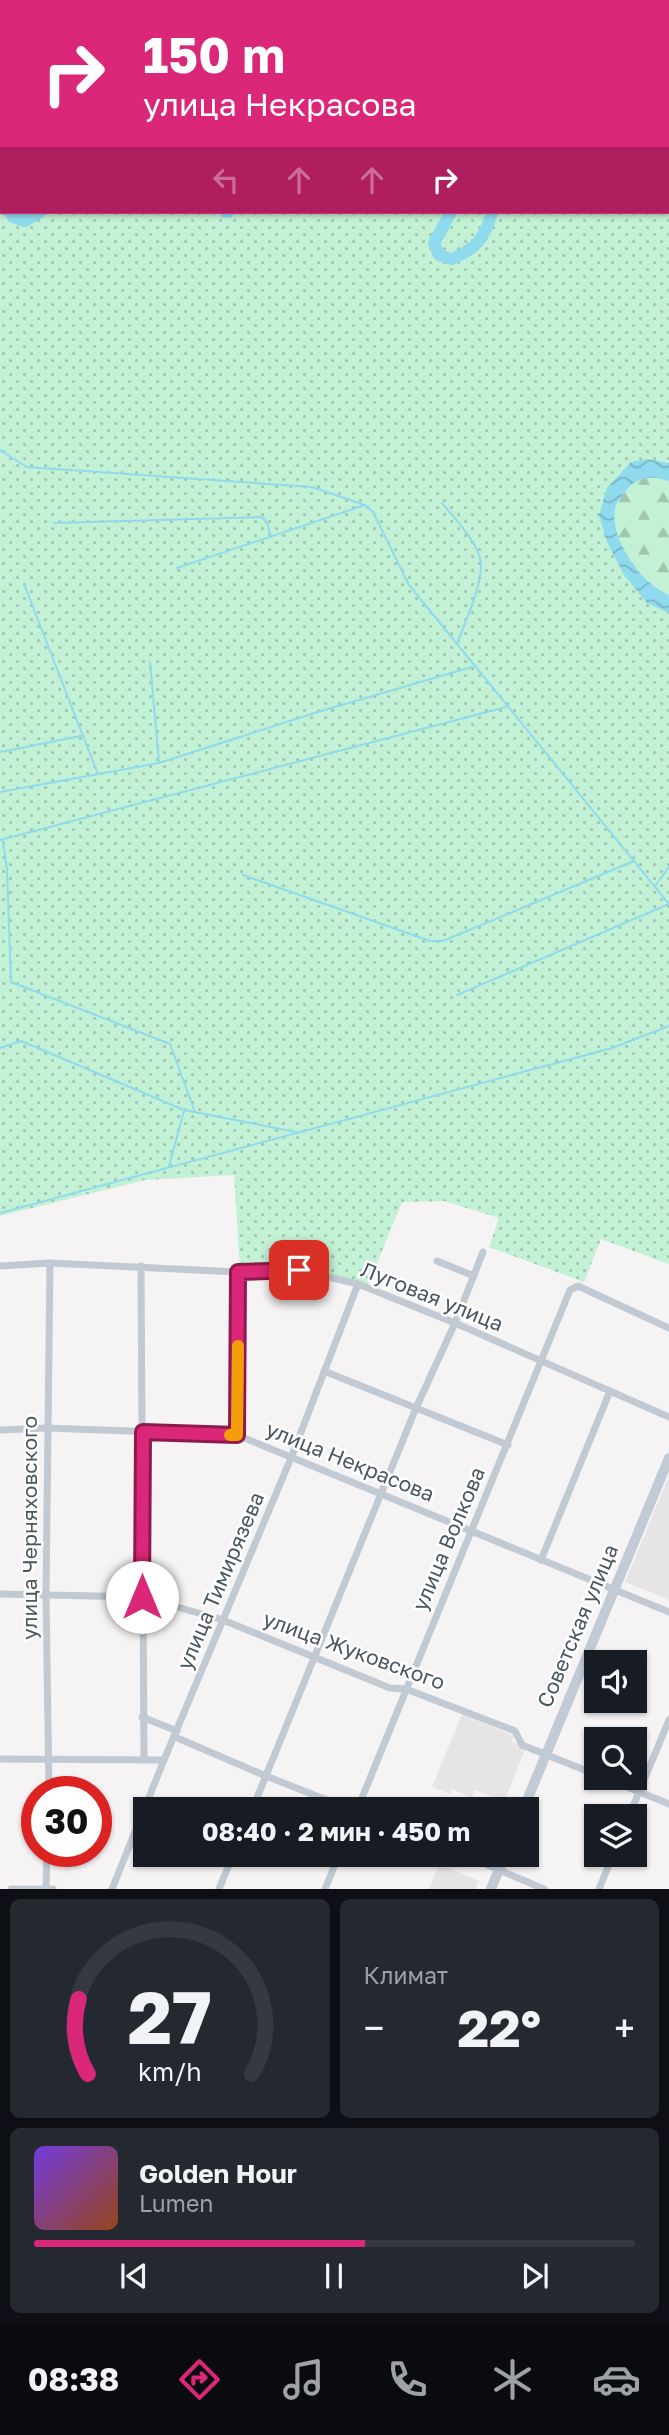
<!DOCTYPE html>
<html lang="ru">
<head>
<meta charset="utf-8">
<style>
	body { margin:0; font-family:"Golos Text",sans-serif; background:#242831; color:#f1f3f6; height:100vh; display:flex; flex-direction:column; font-size:26px; white-space:nowrap }
	* { box-sizing:border-box; margin:0 }
	p { font-size:23px; color:#9ea1a6 }
	.icon { flex:none; width:38px; height:38px; fill:none; stroke:currentColor; stroke-width:2; stroke-linecap:round; stroke-linejoin:round }
	.map { position:relative; height:1889px; overflow:hidden }
	.drawer { display:flex; flex-direction:column; gap:10px; padding:10px; background:#0d0f14; flex:1 }
	.drawer>* { flex:none }
	.top-card { position:absolute; left:0px; top:0px; width:670px; height:214px; box-shadow:0 2px 5px #0004; background:#db2777; color:#fff; overflow:hidden }
	.fabs { position:absolute; left:584px; top:1650px; display:grid; gap:14px }
	.fabs a { display:grid; place-items:center; width:63px; height:63px; border-radius:0px; background:#171b24; box-shadow:0 2px 5px #0004; font-size:35px }
	.speed { position:absolute; left:21px; top:1776px; display:flex; gap:14px; font-size:35px; font-weight:700; text-align:center }
	.speed>* { display:grid; place-content:center; width:91px; height:91px; border-radius:50%; background:#171b24; box-shadow:0 2px 5px #0004; line-height:1 }
	.speed .limit { border:10px solid #d22; background:#fff; color:#111 }
	.pin { position:absolute; display:grid; place-items:center; width:60px; height:60px; color:#fff; margin:-30px; border-radius:14px; box-shadow:0 4px 10px #0006 }
	.me { position:absolute; width:77px; margin:-38px; rotate:0deg; stroke-linejoin:round; filter:drop-shadow(0 0 5px #0008) }
	.turn { display:flex; align-items:center; gap:24px; height:147px; padding:0 28px; font-size:32px }
	.turn .icon { width:91px; height:91px; stroke-width:2.5 }
	.turn b { display:block; font-size:49px; line-height:60px }
	.lanes { display:flex; align-items:center; height:66px; padding:0 28px; background:#0003; justify-content:center; gap:35px; direction:ltr }
	.lanes .off { opacity:.35 }
	.big { font-size:52px; font-weight:700; line-height:1.1 }
	.drawer .card { flex:1; display:flex; flex-direction:column; justify-content:center; gap:10px; min-width:0; padding:0 24px; border-radius:10px; background:#242831 }
	.drawer .dial { align-items:center; gap:0 }
	.dial svg { height:182px; overflow:visible; fill:none; stroke:#363941; stroke-width:7; stroke-linecap:round; text-anchor:middle }
	.dial text { fill:#f1f3f6; stroke:none }
	.song { display:flex; align-items:center; gap:21px }
	.cover { width:84px; height:84px; border-radius:10px; background:linear-gradient(135deg,hsl(260 70% 55%),hsl(20 70% 35%)) }
	.played { height:7px; border-radius:4px; background:linear-gradient(90deg,#db2777 55%,#363941 55%) }
	.keys { display:flex; justify-content:space-around; direction:ltr }
	.heat { display:flex; justify-content:space-between; align-items:center; font-size:38px; direction:ltr }
	.drawer .tiles { flex:1; display:grid; gap:10px; grid-template-columns:1fr 1fr }
	.card:last-child { grid-column:span 2 }
	.trip { position:absolute; left:133px; top:1797px; width:406px; height:70px; border-radius:0px; background:#171b24; box-shadow:0 2px 5px #0004; font-weight:700; line-height:70px; text-align:center }
	.tabs { display:flex; height:112px; justify-content:space-around; align-items:center; background:#090b0e; color:#9ea1a6 }
	.tabs .icon { width:49px; height:49px }
	.tabs .current { color:#db2777 }
	.tabs b { font-size:32px; color:#f1f3f6 }
	.map>svg:first-child { display:block }
	.education { fill:#e6e4e5 }
	.grass { fill:url(#grass-dots); fill-rule:evenodd }
	.forest { fill:url(#forest-firs) }
	.water { fill:url(#water-waves) }
	.lines { fill:none; stroke-linecap:round; stroke-linejoin:round }
	.stream { stroke:#90daee; stroke-width:2 }
	.river { stroke:#90daee; stroke-width:12 }
	.street { stroke:#c1cad2; stroke-width:7 }
	.secondary { stroke:#c1cbd6; stroke-width:10 }
	.route-casing { stroke:#8e194d; stroke-width:18 }
	.route { stroke:#db2777; stroke-width:12 }
	.slow { stroke:#f59e0b; stroke-width:12 }
	.labels { text-anchor:middle; stroke-width:5; stroke-linejoin:round; paint-order:stroke }
	.street-label { font-size:21px; fill:#4a5661; stroke:#fff }
</style>
</head>
<body>
<div class="map">
<svg width="669" height="1889" viewBox="0 0 669 1889">
	<defs>
		<pattern id="grass-dots" width="8" height="8" patternUnits="userSpaceOnUse" patternTransform="scale(1.75)"><rect width="8" height="8" fill="#c3f1d5"/><path d="M2 2h.1M6 6h.1" fill="none" stroke="#a0c6b0" stroke-width="1.8" stroke-linecap="round"/></pattern>
		<pattern id="forest-firs" width="22" height="20" patternUnits="userSpaceOnUse" patternTransform="scale(1.75)"><rect width="22" height="20" fill="#c3f1d5"/><path d="M5 1l3.5 6h-7zM16 11l3.5 6h-7z" fill="#a0c6b0"/></pattern>
		<pattern id="water-waves" width="16" height="10" patternUnits="userSpaceOnUse" patternTransform="scale(1.75)"><rect width="16" height="10" fill="#90daee"/><path d="M0 5q4-4 8 0t8 0" fill="none" stroke="#78b4c4"/></pattern>
	</defs>
	<rect width="100%" height="100%" fill="#f5f3f3"/>
	<g class="education">
		<path d="M669 1476V1600L625 1582Z"/>
		<path d="M462 1714 514 1736 512 1742 526 1747 504 1802 475 1790 471 1797 452 1789 450 1794 432 1787Z"/>
		<path d="M439 1864 479 1881 475 1889H429Z"/>
	</g>
	<path class="grass" d="M0 0H669V463L647 459 669 613V1264L601 1239 584 1282 489 1247 499 1218 444 1201 402 1202 368 1285 299 1267 240 1270 234 1175 145 1180 0 1216ZM2 2H668V212H2Z"/>
	<path class="forest" d="M654 476 669 481V595L645 581 627 555 616 530 615 508 625 490 640 478Z"/>
	<path class="water" d="M647 459 669 463V481C650 475 635 476 623 495 620 499 615 504 615 509 609 538 642 585 669 595V613L647 603 624 575 607 542 599 515 607 488 631 462Z"/>
	<g class="lines">
		<g class="stream">
			<path d="M29 0 30 2"/>
			<path d="M184 0 185 2"/>
			<path d="M240 0 241 2"/>
			<path d="M296 0V2"/>
			<path d="M446 2 447 0"/>
			<path d="M0 450 27 467 312 487 365 505 373 512 409 585 669 904 457 995"/>
			<path d="M442 503C454 518 480 544 481 564 482 586 465 622 457 644"/>
			<path d="M54 523 262 517 267 523 271 537"/>
			<path d="M177 568 365 505"/>
			<path d="M24 584 97 772"/>
			<path d="M150 662 159 762"/>
			<path d="M0 752 81 736"/>
			<path d="M0 792 159 763 321 711 472 667"/>
			<path d="M0 840 506 707"/>
			<path d="M3 841 7 870 11 982 170 1044 195 1112"/>
			<path d="M243 875 430 941H443L467 931 634 861"/>
			<path d="M655 886 669 867"/>
			<path d="M0 1048 21 1041 184 1110 296 1132"/>
			<path d="M169 1166 184 1111"/>
			<path d="M0 1213 612 1048 669 1026"/>
		</g>
		<g class="river">
			<path d="M668 77H669"/>
			<path d="M0 79 2 78"/>
			<path d="M11 212 13 217 25 221 40 212"/>
			<path d="M226 212H228"/>
			<path d="M451 212 434 243 439 255 452 259C477 248 485 238 492 212"/>
		</g>
		<g class="street">
			<path d="M437 1261 474 1276"/>
			<path d="M0 1266 50 1263 238 1272 299 1270 358 1284 455 1323 669 1417"/>
			<path d="M141 1266 144 1759"/>
			<path d="M324 1371 508 1445"/>
			<path d="M0 1430 47 1428 237 1435 669 1612"/>
			<path d="M237 1435 238 1272"/>
			<path d="M541 1560 610 1391"/>
			<path d="M0 1594 142 1597 223 1620 390 1688 406 1689 515 1731 522 1745 597 1775"/>
			<path d="M142 1717 177 1731"/>
			<path d="M175 1737 266 1776 352 1810"/>
			<path d="M0 1759 164 1760"/>
			<path d="M605 1778 669 1804"/>
			<path d="M49 1792 46 1595 50 1263"/>
			<path d="M252 1810 416 1408 455 1323 483 1252"/>
			<path d="M357 1810 570 1290 578 1286 669 1328"/>
			<path d="M629 1816 669 1720"/>
			<path d="M464 1855 544 1889"/>
			<path d="M46 1888 47 1852"/>
			<path d="M11 1889H53"/>
			<path d="M112 1889 164 1760 291 1458 358 1284"/>
			<path d="M219 1889 233 1855"/>
			<path d="M325 1889 339 1855"/>
			<path d="M599 1889 613 1855"/>
		</g>
		<g class="secondary">
			<path d="M523 1810 669 1458"/>
			<path d="M491 1889 505 1855"/>
		</g>
	</g>
	<g class="lines">
		<g class="route-casing">
			<path id="route" d="M142 1597 143 1432 237 1435 238 1272 299 1270"/>
		</g>
		<use href="#route" class="route"/>
		<path class="slow" d="M230 1435H237L238 1346"/>
	</g>
	<g class="labels">
		<g class="street-label">
			<text transform="translate(432 1297) rotate(22)" y="7">Луговая улица</text>
			<text transform="translate(350 1462) rotate(22)" y="7">улица Некрасова</text>
			<text transform="translate(30 1528) rotate(-90)" y="7">улица Черняховского</text>
			<text transform="translate(449 1539) rotate(-67)" y="7">улица Волкова</text>
			<text transform="translate(221 1581) rotate(-67)" y="7">улица Тимирязева</text>
			<text transform="translate(578 1626) rotate(-67)" y="7">Советская улица</text>
			<text transform="translate(354 1651) rotate(20)" y="7">улица Жуковского</text>
		</g>
	</g>
</svg>
<div class="fabs">
<a><svg class="icon" aria-label="sound" viewBox="0 0 24 24"><path d="M4 9h4l5-4v14l-5-4H4zM17 9q2 3 0 6"/></svg></a>
<a><svg class="icon" aria-label="search" viewBox="0 0 24 24"><circle cx="10" cy="10" r="6"/><path d="M15 15l6 6"/></svg></a>
<a><svg class="icon" aria-label="layers" viewBox="0 0 24 24"><path d="M12 4l9 5-9 5-9-5zM3 14l9 5 9-5"/></svg></a>
</div>
<div class="speed"><div class="limit">30</div></div>
<div class="pin" style="left:299px;top:1270px;background:#d93025"><svg class="icon" aria-label="arrive" viewBox="0 0 24 24"><path d="M6 21V4h12l-3 4 3 4H6"/></svg></div>
<svg class="me" style="left:142px;top:1597px" viewBox="-20 -20 40 40"><circle r="19" fill="#fff"/><path d="M0-13L10 11 0 6-10 11z" fill="#db2777"/></svg>
<div class="trip">08:40 · 2 мин · 450 m</div>
<div class="top-card">
<div class="turn"><svg class="icon" aria-label="right" viewBox="0 0 24 24"><path d="M7 20v-9h11M14 6l5 5-5 5"/></svg><div><b>150 m</b>улица Некрасова</div></div>
<div class="lanes"><svg class="icon off" aria-label="left" viewBox="0 0 24 24"><path d="M17 20v-9H6M10 6l-5 5 5 5"/></svg><svg class="icon off" aria-label="ahead" viewBox="0 0 24 24"><path d="M12 20V5M6 11l6-6 6 6"/></svg><svg class="icon off" aria-label="ahead" viewBox="0 0 24 24"><path d="M12 20V5M6 11l6-6 6 6"/></svg><svg class="icon" aria-label="right" viewBox="0 0 24 24"><path d="M7 20v-9h11M14 6l5 5-5 5"/></svg></div>
</div>
</div>
<section class="drawer">
<div class="tiles">
<div class="card dial"><svg viewBox="0 0 100 80">
<path d="M14 69A42 42 0 1 1 86 69"/>
<path d="M14 69A42 42 0 0 1 10 36" stroke="#db2777"/>
<text x="50" y="56" font-size="32" font-weight="700">27</text>
<text x="50" y="72" font-size="11">km/h</text>
</svg></div>
<div class="card"><p>Климат</p>
<div class="heat"><a>−</a><b class="big">22°</b><a>+</a></div>
</div>
<div class="card">
<div class="song"><i class="cover"></i><div><b>Golden Hour</b><p>Lumen</p></div></div>
<div class="played"></div>
<div class="keys"><svg class="icon" aria-label="previous" viewBox="0 0 24 24"><path d="M18 5L8 12l10 7zM5 5v14"/></svg><svg class="icon" aria-label="pause" viewBox="0 0 24 24"><path d="M8 5v14M16 5v14"/></svg><svg class="icon" aria-label="next" viewBox="0 0 24 24"><path d="M6 5l10 7-10 7zM19 5v14"/></svg></div>
</div>
</div>
</section>
<nav class="tabs">
<b>08:38</b>
<svg class="icon current" aria-label="directions" viewBox="0 0 24 24"><path d="M12 3l9 9-9 9-9-9zM9 14v-3h6M13 9l2 2-2 2"/></svg>
<svg class="icon" aria-label="music" viewBox="0 0 24 24"><path d="M9 18V5l10-2v13"/><circle cx="6" cy="18" r="3"/><circle cx="16" cy="16" r="3"/></svg>
<svg class="icon" aria-label="phone" viewBox="0 0 24 24"><path d="M5 4h4l2 5-3 2q2 4 5 5l2-3 5 2v4C11 20 4 13 5 4z"/></svg>
<svg class="icon" aria-label="climate" viewBox="0 0 24 24"><path d="M12 3v18M4 7l16 10M4 17L20 7"/></svg>
<svg class="icon" aria-label="car" viewBox="0 0 24 24"><path d="M5 17H2v-5l4-1 3-4h7l3 4 3 1v5h-3M9 17h6M6 11h13"/><circle cx="7" cy="17" r="2"/><circle cx="17" cy="17" r="2"/></svg>
</nav>
</body>
</html>
